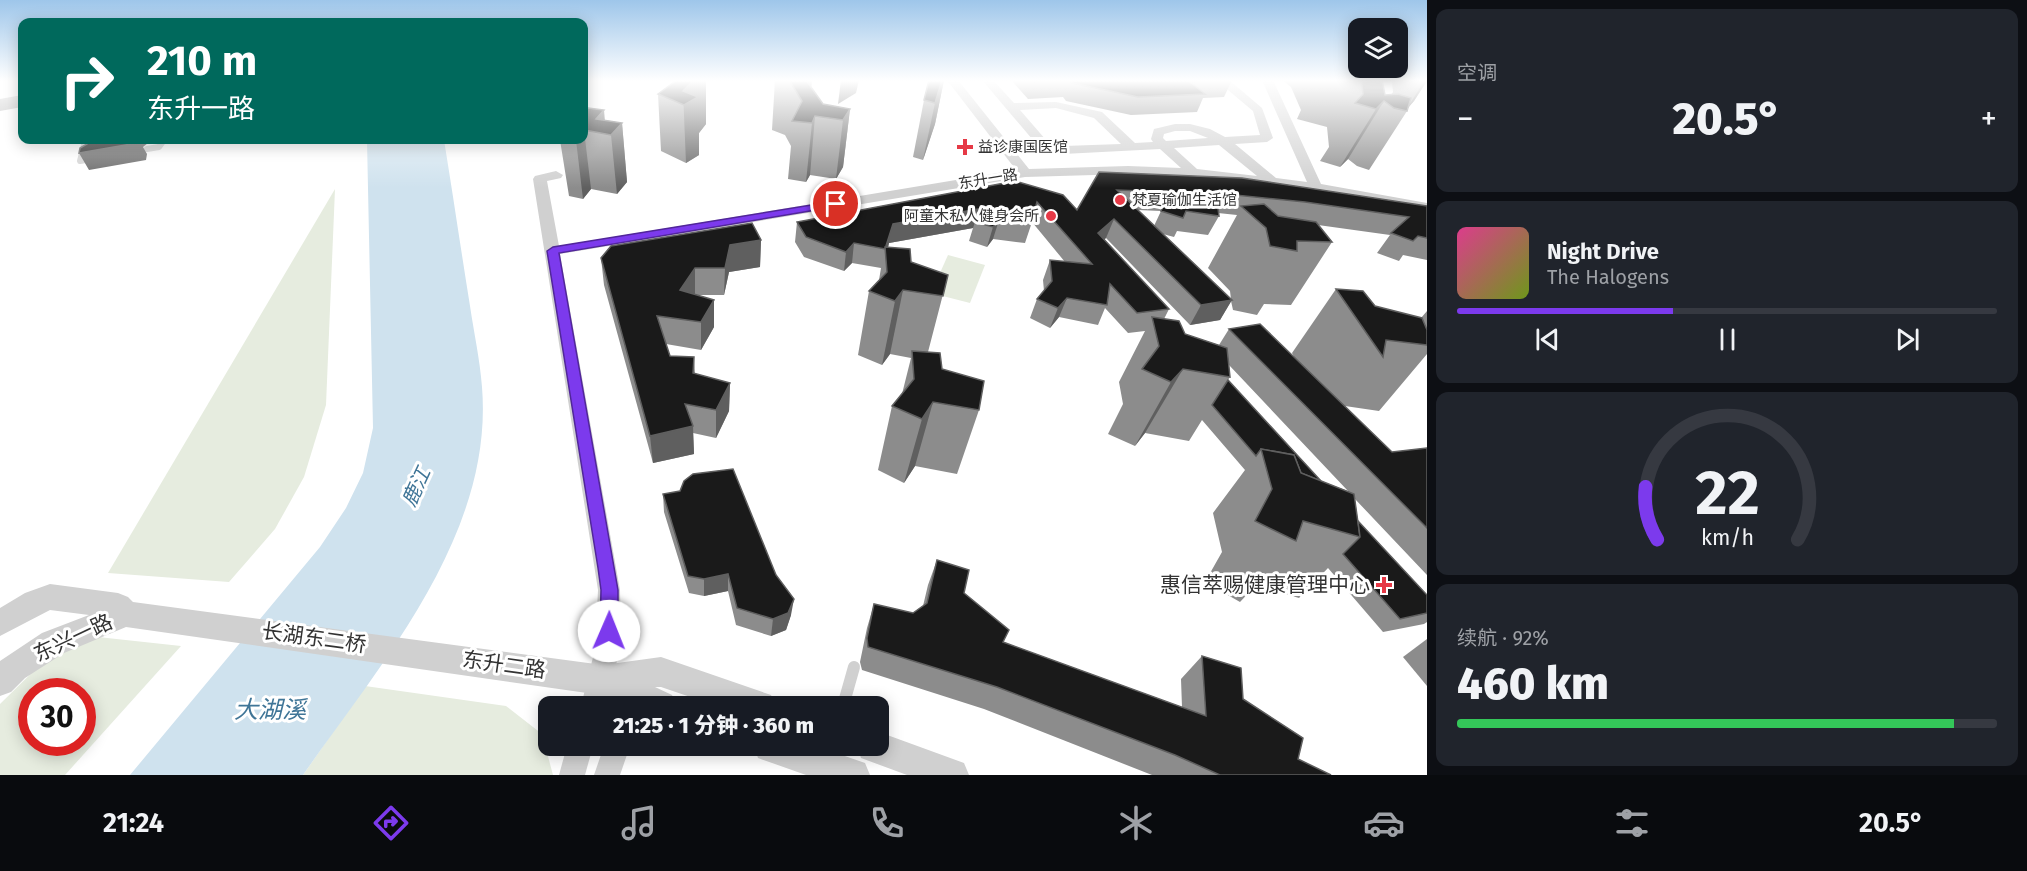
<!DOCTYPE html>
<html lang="zh">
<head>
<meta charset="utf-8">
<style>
	body { margin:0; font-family:"Fira Sans","Noto Sans SC",sans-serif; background:#20242c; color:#f1f3f6; height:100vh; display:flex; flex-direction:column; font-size:22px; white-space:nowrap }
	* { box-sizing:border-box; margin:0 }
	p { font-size:20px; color:#9ea1a6 }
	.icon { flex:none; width:33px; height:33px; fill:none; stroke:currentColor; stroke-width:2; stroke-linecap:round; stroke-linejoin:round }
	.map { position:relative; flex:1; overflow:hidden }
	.side { display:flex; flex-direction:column; gap:9px; padding:9px; background:#0d0f14; width:600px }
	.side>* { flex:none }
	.top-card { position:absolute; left:18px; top:18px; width:570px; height:126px; border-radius:12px; box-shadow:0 3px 15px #0003; background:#00695c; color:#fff; overflow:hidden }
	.tools { position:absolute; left:1348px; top:18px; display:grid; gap:12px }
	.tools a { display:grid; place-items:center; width:60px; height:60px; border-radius:12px; background:#171b24; box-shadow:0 3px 15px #0003; font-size:30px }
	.speed { position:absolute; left:18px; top:678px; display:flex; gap:12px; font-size:30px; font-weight:700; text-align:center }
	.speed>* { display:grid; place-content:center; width:78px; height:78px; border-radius:50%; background:#171b24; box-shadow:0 3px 15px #0003; line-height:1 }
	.speed .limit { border:9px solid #d22; background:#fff; color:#111 }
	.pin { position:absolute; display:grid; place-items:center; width:51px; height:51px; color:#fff; margin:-26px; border:3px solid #fff; border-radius:50%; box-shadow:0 2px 6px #0007 }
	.me { position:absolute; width:66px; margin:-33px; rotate:1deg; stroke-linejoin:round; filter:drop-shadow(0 0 4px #0008) }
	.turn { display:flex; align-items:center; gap:21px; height:126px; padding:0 30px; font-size:27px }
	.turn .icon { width:78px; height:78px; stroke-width:2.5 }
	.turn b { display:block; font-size:42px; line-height:51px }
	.big { font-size:45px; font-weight:800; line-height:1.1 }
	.side .card { flex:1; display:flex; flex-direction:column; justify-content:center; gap:9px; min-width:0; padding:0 21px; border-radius:12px; background:#20242c }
	.side .dial { align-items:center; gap:0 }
	.dial svg { height:156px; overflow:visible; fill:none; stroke:#363941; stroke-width:7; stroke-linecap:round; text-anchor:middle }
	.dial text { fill:#f1f3f6; stroke:none }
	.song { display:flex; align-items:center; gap:18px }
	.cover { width:72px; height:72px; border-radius:9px; background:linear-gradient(135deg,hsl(330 70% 55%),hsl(80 70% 35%)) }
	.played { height:6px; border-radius:3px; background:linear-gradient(90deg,#7c3aed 40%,#363941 40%) }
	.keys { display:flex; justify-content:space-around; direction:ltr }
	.heat { display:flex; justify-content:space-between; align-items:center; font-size:33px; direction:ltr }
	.charge { height:9px; border-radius:4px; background:linear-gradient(90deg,#34c759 92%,#363941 0) }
	.trip { position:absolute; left:538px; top:696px; width:351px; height:60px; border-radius:12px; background:#171b24; box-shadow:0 3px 15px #0003; font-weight:800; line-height:60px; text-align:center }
	.dock { display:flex; height:96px; justify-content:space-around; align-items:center; background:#090b0e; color:#9ea1a6 }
	.dock .icon { width:42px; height:42px }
	.dock .active { color:#7c3aed }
	.dock b { font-size:27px; color:#f1f3f6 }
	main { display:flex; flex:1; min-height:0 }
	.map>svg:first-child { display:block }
	.green { fill:#e6ecdf; fill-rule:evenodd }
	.water { fill:#cfe2ee }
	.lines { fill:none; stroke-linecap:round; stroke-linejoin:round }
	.service-far1 { stroke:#d0d0d0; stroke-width:6 }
	.service { stroke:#d0d0d0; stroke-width:12 }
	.minor { fill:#d0d0d0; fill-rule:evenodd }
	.tertiary { fill:#d0d0d0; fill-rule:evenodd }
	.trunk { fill:#a2a2a2; fill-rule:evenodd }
	.wall { fill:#8c8c8c; fill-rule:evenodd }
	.shaded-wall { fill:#5f5f5f }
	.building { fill:#1a1a1a; stroke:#5f5f5f; stroke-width:1.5 }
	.route { fill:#7c3aed; stroke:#51269a; stroke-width:1.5 }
	.poi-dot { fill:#e63946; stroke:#fff; stroke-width:2 }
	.labels { text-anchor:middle; stroke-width:6; stroke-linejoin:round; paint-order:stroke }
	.far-poi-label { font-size:15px; fill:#333; stroke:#fff; text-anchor:start }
	.far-street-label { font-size:15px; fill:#333; stroke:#fff }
	.water-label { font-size:20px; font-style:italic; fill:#3f7597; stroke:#fff }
	.near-poi-label { font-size:21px; fill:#333; stroke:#fff; text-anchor:end }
	.near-street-label { font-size:21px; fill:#333; stroke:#fff }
	.near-water-label { font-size:24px; font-style:italic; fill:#3f7597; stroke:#fff }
</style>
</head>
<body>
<main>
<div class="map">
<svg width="1427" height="775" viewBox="0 0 1427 775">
	<rect width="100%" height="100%" fill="#fff"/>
	<g class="green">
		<path d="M335 189 326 405 304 477 275 529 229 582 108 573Z"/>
		<path d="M948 255 985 265 970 303 931 293Z"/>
		<path d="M98 637 181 646 65 775H0V704L52 653ZM32 692H82V742H32Z"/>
		<path d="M365 686 506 706 542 734 553 775H303Z"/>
	</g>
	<path class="water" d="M367 140H444C453 195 461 250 470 306 474 333 480 360 482 387 494 534 382 662 303 775H130L320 547 346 508 363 473 373 428Z"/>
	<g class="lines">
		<g class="service-far1">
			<path d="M147 149 159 147 164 140"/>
			<path d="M92 159 80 161 85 141 96 140"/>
		</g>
		<path class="service" d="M843 706 854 667"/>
		<g class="minor">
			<path d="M947 80H958L1029 169 1128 166 1181 168 1160 149 1063 154 1038 146 982 80H993L1014 103 1056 102 1102 112 1135 143 1153 142 1151 139 1154 129 1175 124H1190L1210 129 1225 137 1260 135 1253 111 1216 80H1229L1262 108 1273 138 1267 142 1235 144 1276 178 1307 182 1262 80H1273L1321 184 1427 203V211L1339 194 1193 176 1128 174 1025 177 560 254 620 590 621 635 614 678 624 706H581L595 649 598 590 533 179 535 176 556 171 563 175 561 178 547 181 559 246 1016 170ZM1056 108 1094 118 1121 144 1064 146 1046 140 1020 110ZM1175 131H1190L1208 138 1166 141 1163 138 1164 134ZM1219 145 1257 176 1197 169 1174 148Z"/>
			<path d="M567 746H593L585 775H559Z"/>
			<path d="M604 746H630L620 775H594Z"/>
		</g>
		<g class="tertiary">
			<path d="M50 584 118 593 128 597 133 602 603 665 661 657 771 695 776 706H717L661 687H655L672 695 677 706H627L601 695 126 627 64 653 25 678 11 692 0 696V661L42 633 89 615 50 610 0 636V608L25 593Z"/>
			<path d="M879 732 964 763 969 775H907L861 758 857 746H879Z"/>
			<path d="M754 746H816L865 763 870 775H806L758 758Z"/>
		</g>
		<path class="trunk" d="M22 95V107L0 111V99Z"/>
	</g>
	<g class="wall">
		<path d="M677 80 706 124 699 133V155L686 163 661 151 658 94Z"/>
		<path d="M775 80H812L811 87 823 104 850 109 843 167 836 179 810 175 806 182 788 179 791 146 785 135 772 130Z"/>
		<path d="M929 80H944L935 124 923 160 913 157 924 100Z"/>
		<path d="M1011 80H1232L1224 97 1203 98 1197 112 1131 115 1066 101 1063 97 1028 99Z"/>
		<path d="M1282 80H1382L1385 95H1391L1393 92 1392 80H1427L1414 101 1408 108 1407 111 1369 170 1357 166 1348 159 1340 167 1320 161 1329 147 1327 127 1297 119 1301 110 1291 87Z"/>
		<path d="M584 112 605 120 622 123 627 182 617 194 591 189 583 199 569 196 560 140H584Z"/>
		<path d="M1099 172 1427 206V260L1403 255 1399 261 1377 253 1390 235 1318 225 1332 242 1291 305 1264 304 1257 315 1233 310 1231 301 1220 320 1190 325 1106 238 1104 239 1169 309 1164 319 1185 334 1219 345 1229 329 1294 357 1292 353 1336 289 1375 306 1421 318 1427 311V354L1379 411 1345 406 1392 452 1427 448V575L1355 499 1358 521 1427 595V622L1424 624 1383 632 1328 568 1299 598 1256 585 1240 602 1205 582 1222 552 1213 513 1245 470 1202 420 1189 441 1145 433 1135 446 1108 434 1123 404 1119 382 1145 331 1128 333 1105 308 1098 325 1059 317 1050 328 1030 318 1037 299 1044 291 1043 280 1050 260 1065 262 1032 222 1025 243 993 239 987 247 969 241 973 228 889 243 888 248 911 262 948 275 928 352 942 369 979 410 957 474 915 466 904 483 878 470 892 406 902 394 911 358 890 354 882 365 858 355 869 291 879 280 881 268 852 263 844 271 804 257 795 242 797 222 1015 181 1077 210ZM1138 210 1161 211 1154 226ZM1218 213 1237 215 1208 268 1230 291 1231 299 1163 234 1174 237 1177 231 1208 235 1219 216ZM1229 365 1348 491 1321 481 1228 380 1230 377Z"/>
		<path d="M761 240 760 267 729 272 724 295H698L714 327 701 350 666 344 670 356 694 357 695 374 730 383 729 411 716 438 693 433 694 454 653 463 604 285 601 258Z"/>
		<path d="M663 494 791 615 786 630 771 636 736 625 728 591 704 596 689 593 664 512Z"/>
		<path d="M937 560 964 593 1003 642 1182 707 1181 679 1202 656 1298 759 1331 775H1152L984 709 862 670 860 662 867 628 874 604 913 613 923 606 928 585Z"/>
		<path d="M1427 639V686L1403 657Z"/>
	</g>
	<g class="shaded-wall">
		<path d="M694 80H706V124L699 133V155L686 163 683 91Z"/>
		<path d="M807 80H812L809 109 803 122Z"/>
		<path d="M841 80H859L856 93 838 104Z"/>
		<path d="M942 80H944L935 124 923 160 935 103Z"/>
		<path d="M1425 80H1427V81L1414 101 1406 110Z"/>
		<path d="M1384 101 1348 159 1340 167 1376 109Z"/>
		<path d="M850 109 843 167 836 179 843 120Z"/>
		<path d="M604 110 606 134 596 119Z"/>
		<path d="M815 116 810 175 806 182 812 123Z"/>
		<path d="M622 123 627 182 617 194 611 135Z"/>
		<path d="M584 130 591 189 583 199 576 140H584Z"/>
		<path d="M136 140H149L148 143 143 147 147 154 146 160 89 170 79 153Z"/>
		<path d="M215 140H232L216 143Z"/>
		<path d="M984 208 975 222 973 228 889 243 886 255 885 248 893 224Z"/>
		<path d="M1114 219 1106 238 1091 252 1098 233Z"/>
		<path d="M999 220 993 239 987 247 993 227Z"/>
		<path d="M761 240 760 267 729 272 724 295 725 268 730 245Z"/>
		<path d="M854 243 852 263 844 271 846 252Z"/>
		<path d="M695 268V295L680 290Z"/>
		<path d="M903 290 890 354 882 365 895 301Z"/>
		<path d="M1067 298 1059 317 1050 328 1058 308Z"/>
		<path d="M714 300V327L701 350V322Z"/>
		<path d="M1232 300 1220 320 1190 325 1201 305Z"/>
		<path d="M1183 369 1145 433 1135 446 1171 382Z"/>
		<path d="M730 383 729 411 716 438V410Z"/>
		<path d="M933 402 915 466 904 483 922 419Z"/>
		<path d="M693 426 694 454 653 463 650 436Z"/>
		<path d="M728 574V591L704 596V579Z"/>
		<path d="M794 599 791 615 786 630 771 636 773 619Z"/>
	</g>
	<g class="building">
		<path d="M677 80H694L683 91 698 97 684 105 658 94Z"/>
		<path d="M789 80H806L823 104 850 109 843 120 815 116 812 123 792 121 802 101Z"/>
		<path d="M929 80H942L935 103 924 100Z"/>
		<path d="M1032 80H1066L1033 82Z"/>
		<path d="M1069 80H1226L1190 82 1205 94 1138 97 1072 83Z"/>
		<path d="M1361 80H1382L1385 95 1398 94 1411 98 1407 111 1394 108 1384 101 1376 109 1355 103 1363 94Z"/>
		<path d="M588 108 604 110 596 119 622 123 611 135 584 130V131V112Z"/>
		<path d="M85 140H137V143L79 153 80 148 87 144Z"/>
		<path d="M1099 172 1242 178 1427 206V238L1418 236 1413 241 1391 233 1409 217 1305 202 1216 193 1219 216 1186 211 1183 218 1161 211 1170 192 1117 190 1232 300 1201 305 1114 219 1098 233 1169 309 1137 313 1110 284 1107 305 1067 298 1058 308 1037 299 1052 281 1050 260 1092 264 1037 202 1031 223 999 220 993 227 975 222 984 208 893 224 885 249 854 243 846 252 806 237 797 222 1015 181 1063 195 1077 210Z"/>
		<path d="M1264 204 1278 216 1316 222 1332 242 1297 241V251L1270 246 1266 228 1241 206Z"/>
		<path d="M752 223 761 240 730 245 725 268H695L680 290 714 300 701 322 657 316 670 356 694 357 693 373 730 383 716 410 685 404 693 426 650 436 601 258 611 246Z"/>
		<path d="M885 247 910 249 911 262 948 275 943 296 903 290 895 301 869 291 887 272Z"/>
		<path d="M1336 289 1363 291 1375 306 1422 318 1427 330V345L1386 340 1383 357Z"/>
		<path d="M1152 317 1179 321 1185 334 1227 348 1230 377 1183 369 1171 382 1142 369 1159 346Z"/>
		<path d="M1260 324 1392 452 1427 448V528L1229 329Z"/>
		<path d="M912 351 940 353 942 369 984 381 979 410 933 402 922 419 892 406 914 379Z"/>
		<path d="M1228 380 1321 481 1301 473 1294 455 1261 449 1256 456 1212 405Z"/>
		<path d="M1261 449 1294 455 1301 473 1354 494 1360 537 1303 521 1296 541 1255 521 1272 489Z"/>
		<path d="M733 469 776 575 794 599 788 613 773 619 737 608 728 574 704 579 688 576 663 494 680 491 684 481 693 474Z"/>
		<path d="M1358 521 1427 595V613L1400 619 1343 554 1360 537Z"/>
		<path d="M937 560 969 570 964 593 1009 630 1003 642 1206 716 1202 656 1241 668 1243 699 1303 738 1298 759 1331 775H1220L1175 755 997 687 868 647 867 638 874 604 913 613 927 603Z"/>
	</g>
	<linearGradient id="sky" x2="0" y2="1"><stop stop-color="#9ec6ea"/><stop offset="0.43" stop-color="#fff"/><stop offset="1" stop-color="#fff" stop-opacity="0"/></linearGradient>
	<rect width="1427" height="188" fill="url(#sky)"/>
	<path class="route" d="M836 201 842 204 840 206 559 253 618 590V631L615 637 609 640 603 637 600 631 601 590 598 568 547 251 553 247Z"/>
	<g class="poi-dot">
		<path d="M962 138h6v6h6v6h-6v6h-6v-6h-6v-6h6z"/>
		<circle cx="1120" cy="200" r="6"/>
		<circle cx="1051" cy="216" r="6"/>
		<path d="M1381 576h6v6h6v6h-6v6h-6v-6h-6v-6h6z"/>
	</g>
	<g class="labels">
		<g class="far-poi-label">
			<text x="978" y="152">益诊康国医馆</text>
			<text x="1132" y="205">梵夏瑜伽生活馆</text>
			<text x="1039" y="221" text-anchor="end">阿童木私人健身会所</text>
		</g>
		<g class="far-street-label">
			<text transform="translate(988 179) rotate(-9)" y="5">东升一路</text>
		</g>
		<g class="water-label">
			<text transform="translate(416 487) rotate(-65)" y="7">鹿江</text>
		</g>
		<g class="near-poi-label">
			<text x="1370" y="592">惠信萃赐健康管理中心</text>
		</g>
		<g class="near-street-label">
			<text transform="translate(73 638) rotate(-25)" y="7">东兴一路</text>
			<text transform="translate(314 638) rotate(8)" y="7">长湖东二桥</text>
			<text transform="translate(504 665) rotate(8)" y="7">东升二路</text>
		</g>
		<g class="near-water-label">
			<text x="270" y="718">大湖溪</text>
		</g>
	</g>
</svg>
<div class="tools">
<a><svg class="icon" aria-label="layers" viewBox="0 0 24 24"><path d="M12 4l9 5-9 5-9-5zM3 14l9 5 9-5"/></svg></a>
</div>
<div class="speed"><div class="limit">30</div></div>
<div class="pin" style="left:836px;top:204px;background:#d93025"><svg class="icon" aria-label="arrive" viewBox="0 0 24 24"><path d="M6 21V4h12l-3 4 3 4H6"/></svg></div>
<svg class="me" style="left:609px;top:631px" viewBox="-20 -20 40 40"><circle r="19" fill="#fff"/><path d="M0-13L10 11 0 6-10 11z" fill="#7c3aed"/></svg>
<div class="trip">21:25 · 1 分钟 · 360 m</div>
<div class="top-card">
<div class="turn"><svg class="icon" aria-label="right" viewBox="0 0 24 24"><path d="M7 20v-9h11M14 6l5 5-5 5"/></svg><div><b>210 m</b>东升一路</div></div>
</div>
</div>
<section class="side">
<div class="card"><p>空调</p>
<div class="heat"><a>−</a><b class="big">20.5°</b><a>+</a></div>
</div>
<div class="card">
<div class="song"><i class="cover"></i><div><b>Night Drive</b><p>The Halogens</p></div></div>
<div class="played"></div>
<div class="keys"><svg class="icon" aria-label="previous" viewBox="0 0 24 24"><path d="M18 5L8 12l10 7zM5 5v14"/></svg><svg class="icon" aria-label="pause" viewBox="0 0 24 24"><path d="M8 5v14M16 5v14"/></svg><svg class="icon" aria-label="next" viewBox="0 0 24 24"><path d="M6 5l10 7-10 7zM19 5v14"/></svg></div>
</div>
<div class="card dial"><svg viewBox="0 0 100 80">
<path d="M14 69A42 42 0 1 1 86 69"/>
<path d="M14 69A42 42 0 0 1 8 42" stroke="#7c3aed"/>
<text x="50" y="56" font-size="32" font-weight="700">22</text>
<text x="50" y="72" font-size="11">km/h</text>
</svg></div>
<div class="card"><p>续航 · 92%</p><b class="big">460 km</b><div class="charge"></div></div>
</section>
</main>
<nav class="dock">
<b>21:24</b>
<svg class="icon active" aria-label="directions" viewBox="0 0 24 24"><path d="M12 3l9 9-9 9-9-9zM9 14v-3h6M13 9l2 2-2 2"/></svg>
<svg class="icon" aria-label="music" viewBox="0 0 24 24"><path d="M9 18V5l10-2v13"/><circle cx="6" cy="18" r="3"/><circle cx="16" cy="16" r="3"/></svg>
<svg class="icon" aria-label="phone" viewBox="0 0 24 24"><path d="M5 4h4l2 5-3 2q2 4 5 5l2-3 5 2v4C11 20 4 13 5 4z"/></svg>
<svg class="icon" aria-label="climate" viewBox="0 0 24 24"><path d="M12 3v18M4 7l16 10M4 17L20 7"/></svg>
<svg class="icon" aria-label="car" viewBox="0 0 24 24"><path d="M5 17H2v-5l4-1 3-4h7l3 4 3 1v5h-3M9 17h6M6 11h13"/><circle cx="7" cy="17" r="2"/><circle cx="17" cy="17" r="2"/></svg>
<svg class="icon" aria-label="filters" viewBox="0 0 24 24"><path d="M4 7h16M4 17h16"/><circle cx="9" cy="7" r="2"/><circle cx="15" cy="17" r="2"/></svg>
<b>20.5°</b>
</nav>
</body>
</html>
